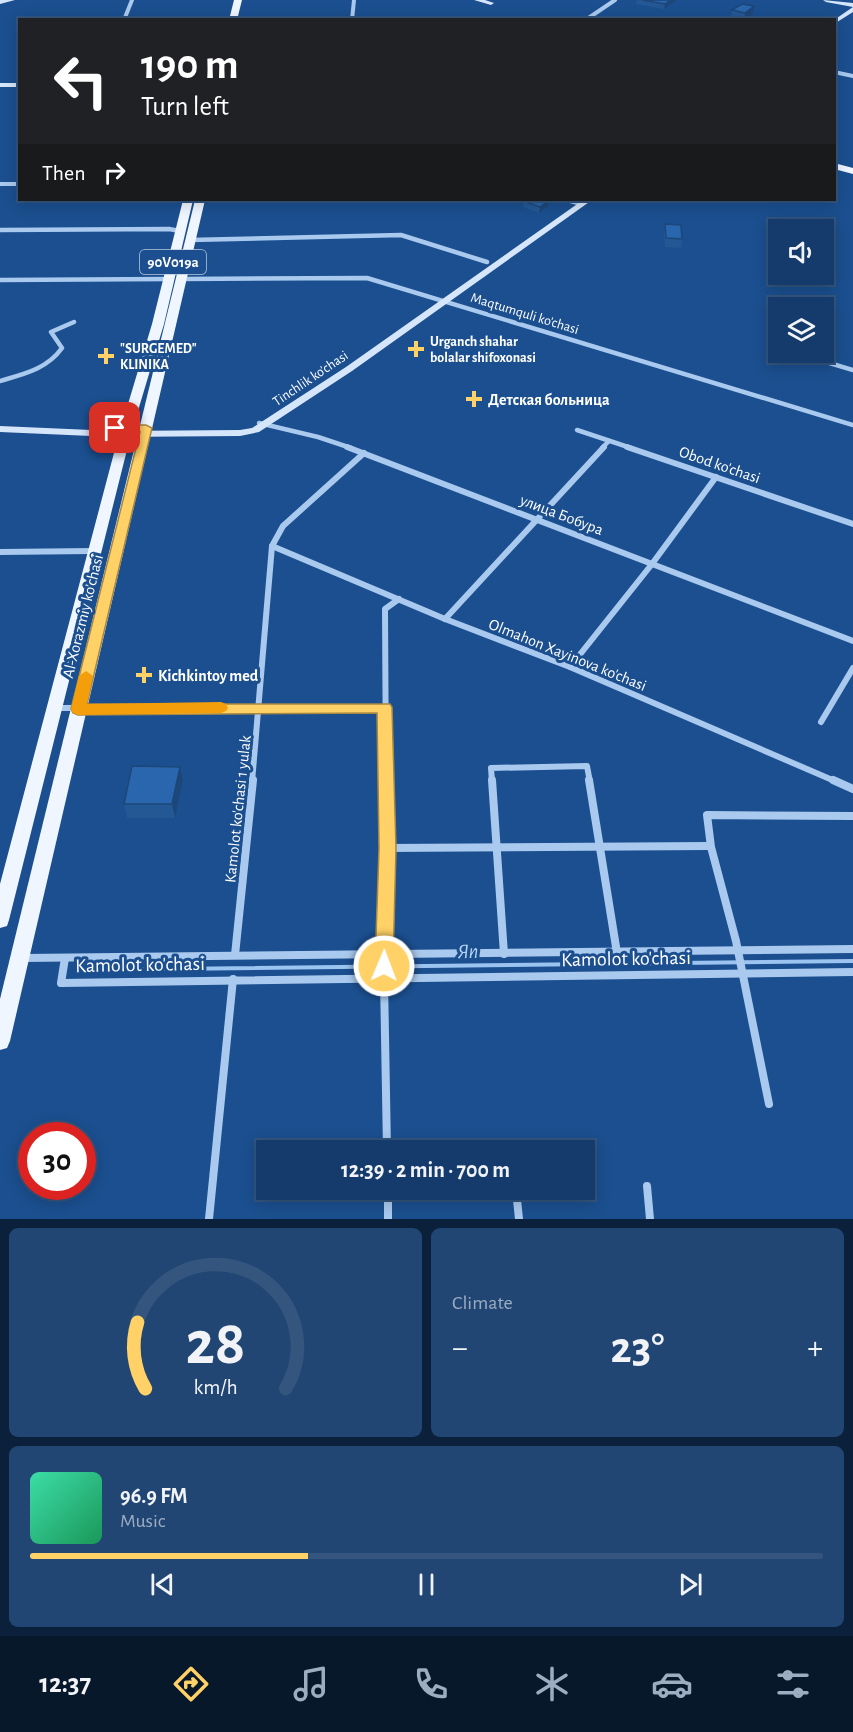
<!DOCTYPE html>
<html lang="en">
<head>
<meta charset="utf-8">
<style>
	body { margin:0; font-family:"Alegreya Sans",sans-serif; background:#214673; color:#f1f3f6; height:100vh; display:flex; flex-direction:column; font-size:22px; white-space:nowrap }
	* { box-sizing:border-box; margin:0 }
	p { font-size:20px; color:#9dadc1 }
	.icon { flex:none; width:33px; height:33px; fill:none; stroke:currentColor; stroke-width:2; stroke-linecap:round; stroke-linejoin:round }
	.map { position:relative; height:1219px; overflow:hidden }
	.drawer { display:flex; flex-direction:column; gap:9px; padding:9px; background:#0b203b; flex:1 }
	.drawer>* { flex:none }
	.banner { position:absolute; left:18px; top:18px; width:818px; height:183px; border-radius:0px; box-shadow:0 3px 15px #0003,0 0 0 2px #33557e; background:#202124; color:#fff; overflow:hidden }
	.fabs { position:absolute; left:768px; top:219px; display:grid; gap:12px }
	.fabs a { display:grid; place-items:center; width:66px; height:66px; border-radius:0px; background:#143b6b; box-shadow:0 3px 15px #0003,0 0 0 2px #33557e; font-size:30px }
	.speed { position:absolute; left:18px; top:1122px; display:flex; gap:12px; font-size:30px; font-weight:700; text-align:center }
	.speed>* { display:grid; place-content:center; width:78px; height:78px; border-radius:50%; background:#143b6b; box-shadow:0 3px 15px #0003,0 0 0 2px #33557e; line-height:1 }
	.speed .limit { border:9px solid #d22; background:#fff; color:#111 }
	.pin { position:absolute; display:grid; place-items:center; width:51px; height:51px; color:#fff; margin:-26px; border-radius:12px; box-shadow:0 3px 9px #0006 }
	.me { position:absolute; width:66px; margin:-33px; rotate:1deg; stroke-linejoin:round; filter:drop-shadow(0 0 4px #0008) }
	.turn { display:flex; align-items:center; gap:21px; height:126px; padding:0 24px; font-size:27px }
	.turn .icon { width:78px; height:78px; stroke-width:2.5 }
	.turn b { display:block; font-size:42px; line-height:51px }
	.then { display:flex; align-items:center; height:57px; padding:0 24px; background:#0003; gap:12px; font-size:22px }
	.big { font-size:45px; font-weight:700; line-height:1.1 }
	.drawer .tile { flex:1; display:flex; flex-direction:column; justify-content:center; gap:9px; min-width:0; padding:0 21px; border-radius:9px; background:#214673 }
	.drawer .dial { align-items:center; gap:0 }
	.dial svg { height:156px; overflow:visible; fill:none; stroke:#33557e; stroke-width:7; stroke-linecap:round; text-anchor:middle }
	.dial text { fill:#f1f3f6; stroke:none }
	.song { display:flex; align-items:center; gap:18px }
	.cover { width:72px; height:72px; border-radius:9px; background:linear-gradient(135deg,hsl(160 70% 55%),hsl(150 70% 35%)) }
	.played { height:6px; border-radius:3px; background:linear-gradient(90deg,#ffd166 35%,#33557e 35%) }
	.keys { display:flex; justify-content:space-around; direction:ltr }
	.heat { display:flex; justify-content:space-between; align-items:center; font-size:33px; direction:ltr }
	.drawer .tiles { flex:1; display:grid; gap:9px; grid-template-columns:1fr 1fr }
	.tile:last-child { grid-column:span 2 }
	.trip { position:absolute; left:256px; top:1140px; width:339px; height:60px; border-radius:0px; background:#143b6b; box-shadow:0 3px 15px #0003,0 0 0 2px #33557e; font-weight:700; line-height:60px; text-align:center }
	.menu { display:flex; height:96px; justify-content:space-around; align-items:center; background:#08182b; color:#9dadc1 }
	.menu .icon { width:42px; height:42px }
	.menu .selected { color:#ffd166 }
	.menu b { font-size:27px; color:#f1f3f6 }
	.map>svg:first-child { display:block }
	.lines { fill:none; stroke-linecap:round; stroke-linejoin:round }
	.stream { stroke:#9cc4f0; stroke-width:4 }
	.street-far3 { stroke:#a9c9ee; stroke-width:4 }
	.street-far2 { stroke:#a9c9ee; stroke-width:4.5 }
	.street-far1 { stroke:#a9c9ee; stroke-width:6 }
	.street { stroke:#a9c9ee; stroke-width:8 }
	.secondary { fill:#d6e6fa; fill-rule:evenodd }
	.primary { fill:#f0f6ff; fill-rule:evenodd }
	.wall { fill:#245895 }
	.shaded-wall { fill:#1d4779 }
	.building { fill:#2a66ad; stroke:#1d4779; stroke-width:1.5 }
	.route { fill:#ffd166; stroke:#a68842; stroke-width:1.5 }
	.slow { fill:#f59e0b }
	.poi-dot { fill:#ffd166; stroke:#1b4f8f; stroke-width:2 }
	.labels { text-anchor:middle; stroke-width:6; stroke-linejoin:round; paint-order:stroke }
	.far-street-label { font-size:14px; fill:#fff; stroke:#1b4f8f }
	.far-poi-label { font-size:14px; font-weight:bold; fill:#fff; stroke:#1b4f8f; text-anchor:start }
	.shield { fill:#1b4f8f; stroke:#bbcadd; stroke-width:1.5 }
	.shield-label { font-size:15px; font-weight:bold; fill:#fff }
	.poi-label { font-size:16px; font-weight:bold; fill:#fff; stroke:#1b4f8f; text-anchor:start }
	.street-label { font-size:16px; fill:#fff; stroke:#1b4f8f }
	.near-street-label { font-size:20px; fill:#fff; stroke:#1b4f8f }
	.near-water-label { font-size:21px; font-style:italic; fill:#b5d3f5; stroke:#1b4f8f }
</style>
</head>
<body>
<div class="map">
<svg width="853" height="1219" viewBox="0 0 853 1219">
	<rect width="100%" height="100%" fill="#1b4f8f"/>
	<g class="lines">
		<path class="stream" d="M83 970 853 961"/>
		<g class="street-far3">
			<path d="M587 19 615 0"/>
			<path d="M124 20 132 0"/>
			<path d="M352 20 354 0"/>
			<path d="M834 72 853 76"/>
			<path d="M0 184H20"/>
		</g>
		<g class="street-far2">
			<path d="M567 200 582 204"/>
			<path d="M0 230 169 229 180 231"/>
			<path d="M190 240 401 235 487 262"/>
			<path d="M182 279 367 278 853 425"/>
			<path d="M0 280 169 279"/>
			<path d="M770 346 778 348"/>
			<path d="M793 352 853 370"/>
			<path d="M0 381C24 374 47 369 62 348L51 332 74 322"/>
			<path d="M259 423 318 437 351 448"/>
			<path d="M577 430 631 448"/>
			<path d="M602 448 609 441"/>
		</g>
		<g class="street-far1">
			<path d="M347 447 853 641"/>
			<path d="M627 447 853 524"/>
			<path d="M272 546 445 619 570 667 837 782"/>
			<path d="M0 552 93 551"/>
			<path d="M445 619 604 447"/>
			<path d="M570 667 652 564 716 477"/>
			<path d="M55 708 385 707"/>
			<path d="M821 722 853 668"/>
			<path d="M252 782 272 546 283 526 364 453"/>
			<path d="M386 782 385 609 399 599"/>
			<path d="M492 782 491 768 587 766 590 782"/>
		</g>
		<g class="street">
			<path d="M386 780 384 978 387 1150"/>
			<path d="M492 780 504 954"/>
			<path d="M589 780 617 953"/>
			<path d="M833 780 853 789"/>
			<path d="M387 848 709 846"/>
			<path d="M235 955 253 780"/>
			<path d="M23 958 853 949"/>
			<path d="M65 958 61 983 853 972"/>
			<path d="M769 1104 736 941 711 847 707 815 853 816"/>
			<path d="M647 1186 650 1219"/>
			<path d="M388 1190V1219"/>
			<path d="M516 1190 519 1219"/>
			<path d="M209 1219 233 979"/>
		</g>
		<g class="secondary">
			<path d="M0 0H15L0 4Z"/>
			<path d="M474 0H485L494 3 491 5Z"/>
			<path d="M823 0 853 3V7L826 2Z"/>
			<path d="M853 7V12L834 24V20Z"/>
			<rect x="0" y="83" width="20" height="4"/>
			<path d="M583 200H592L352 371 259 432 240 436 114 437 0 432V426L114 431 240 430 252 428 346 367Z"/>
		</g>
		<g class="primary">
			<path d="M234 0H242L237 20H229Z"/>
			<path d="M834 163 853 168V174L834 169Z"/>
			<path d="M183 200H193L164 324 131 434 9 920 7 926 0 928V884L119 434 152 324Z"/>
			<path d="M195 200H205L10 1041 7 1048 0 1050V999Z"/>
		</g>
	</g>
	<g class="wall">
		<path d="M637 0H677L664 9 636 4Z"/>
		<path d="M754 6 753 14 744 20 731 17 732 10Z"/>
		<path d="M549 200 548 206 539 213 523 207V201Z"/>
		<path d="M665 224 682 239 681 248 665 247 664 233Z"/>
		<path d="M180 767 183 780 175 818H127L124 804Z"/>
	</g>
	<g class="shaded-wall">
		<path d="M671 0H677L664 9 665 4Z"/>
		<path d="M754 6 753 14 744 20 745 13Z"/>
		<path d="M549 200 548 206 539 213 540 207Z"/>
		<path d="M180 767 183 780 175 818 172 804Z"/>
	</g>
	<g class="building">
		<path d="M642 0H671L665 4Z"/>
		<path d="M742 4 754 6 745 13 732 10Z"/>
		<path d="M526 200H549L540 207 523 201Z"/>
		<path d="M665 224 681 225 682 239 666 238Z"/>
		<path d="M132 766 180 767 172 804H124Z"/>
	</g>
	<path class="route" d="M115 425H146L152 428 87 704H390L392 707 396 848 393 966 390 972 384 974 378 972 375 966 379 848 377 713 78 715 73 713 71 709 140 432 111 431V426Z"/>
	<path class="slow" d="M86 671 93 676 87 704 221 702 226 704 228 708 226 711 221 713 78 715 73 713 71 709 79 676Z"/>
	<g class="poi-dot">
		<path d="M413 340h6v6h6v6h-6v6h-6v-6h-6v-6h6z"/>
		<path d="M103 347h6v6h6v6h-6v6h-6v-6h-6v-6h6z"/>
		<path d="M471 390h6v6h6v6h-6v6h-6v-6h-6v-6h6z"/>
		<path d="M141 666h6v6h6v6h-6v6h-6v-6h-6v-6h6z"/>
	</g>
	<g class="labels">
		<g class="far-street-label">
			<text transform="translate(525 313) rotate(17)" y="5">Maqtumquli ko'chasi</text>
			<text transform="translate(310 378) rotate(-34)" y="5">Tinchlik ko'chasi</text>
		</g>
		<g class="far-poi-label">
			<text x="430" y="346">Urganch shahar<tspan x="430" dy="16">bolalar shifoxonasi</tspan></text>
			<text x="120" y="353">"SURGEMED"<tspan x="120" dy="16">KLINIKA</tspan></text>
		</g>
		<rect class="shield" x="140" y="250" width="66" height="24" rx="4.5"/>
		<g class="shield-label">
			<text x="173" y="267">90V019a</text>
		</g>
		<g class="poi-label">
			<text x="488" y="405">Детская больница</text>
			<text x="158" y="681">Kichkintoy med</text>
		</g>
		<g class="street-label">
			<text transform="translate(720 464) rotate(19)" y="6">Obod ko'chasi</text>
			<text transform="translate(562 514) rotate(21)" y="6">улица Бобура</text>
			<text transform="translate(82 616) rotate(-76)" y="6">Al-Xorazmiy ko’chasi</text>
			<text transform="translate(568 654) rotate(22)" y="6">Olmahon Xayinova ko'chasi</text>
			<text transform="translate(237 809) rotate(-84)" y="6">Kamolot ko'chasi 1 yulak</text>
		</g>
		<g class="near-street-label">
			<text transform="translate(626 958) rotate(-1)" y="7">Kamolot ko'chasi</text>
			<text transform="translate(140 964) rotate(-1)" y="7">Kamolot ko'chasi</text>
		</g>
		<g class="near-water-label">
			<text transform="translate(468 951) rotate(-1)" y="7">Яп</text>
		</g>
	</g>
</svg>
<div class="fabs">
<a><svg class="icon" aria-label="sound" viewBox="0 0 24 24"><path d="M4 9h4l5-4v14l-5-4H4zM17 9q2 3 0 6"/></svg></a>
<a><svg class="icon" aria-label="layers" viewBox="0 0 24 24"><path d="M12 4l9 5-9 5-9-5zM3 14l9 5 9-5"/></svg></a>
</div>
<div class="speed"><div class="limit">30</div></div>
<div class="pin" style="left:115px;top:428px;background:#d93025"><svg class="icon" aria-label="arrive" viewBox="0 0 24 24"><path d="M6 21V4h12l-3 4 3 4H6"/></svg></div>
<svg class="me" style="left:384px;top:966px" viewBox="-20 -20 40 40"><circle r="17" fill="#ffd166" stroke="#fff" stroke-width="3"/><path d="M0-11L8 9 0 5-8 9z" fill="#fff"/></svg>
<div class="trip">12:39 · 2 min · 700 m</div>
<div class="banner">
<div class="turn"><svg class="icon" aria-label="left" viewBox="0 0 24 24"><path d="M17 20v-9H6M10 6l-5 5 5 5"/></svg><div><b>190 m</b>Turn left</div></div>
<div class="then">Then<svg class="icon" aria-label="right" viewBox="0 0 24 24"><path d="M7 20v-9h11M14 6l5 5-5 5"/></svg></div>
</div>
</div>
<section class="drawer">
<div class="tiles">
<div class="tile dial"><svg viewBox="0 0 100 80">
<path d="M14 69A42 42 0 1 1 86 69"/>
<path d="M14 69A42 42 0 0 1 10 35" stroke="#ffd166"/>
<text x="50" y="56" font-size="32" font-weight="700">28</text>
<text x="50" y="72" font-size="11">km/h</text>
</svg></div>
<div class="tile"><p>Climate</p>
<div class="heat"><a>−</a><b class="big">23°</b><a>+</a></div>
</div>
<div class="tile">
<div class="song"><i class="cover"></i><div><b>96.9 FM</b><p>Music</p></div></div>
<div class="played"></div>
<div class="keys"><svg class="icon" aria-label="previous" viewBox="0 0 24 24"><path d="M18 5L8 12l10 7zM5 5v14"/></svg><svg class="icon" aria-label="pause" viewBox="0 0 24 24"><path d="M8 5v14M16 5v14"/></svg><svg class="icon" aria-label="next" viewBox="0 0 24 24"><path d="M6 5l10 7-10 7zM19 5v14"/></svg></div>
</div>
</div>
</section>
<nav class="menu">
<b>12:37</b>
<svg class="icon selected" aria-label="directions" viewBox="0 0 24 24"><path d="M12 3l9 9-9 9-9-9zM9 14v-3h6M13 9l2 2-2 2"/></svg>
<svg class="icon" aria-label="music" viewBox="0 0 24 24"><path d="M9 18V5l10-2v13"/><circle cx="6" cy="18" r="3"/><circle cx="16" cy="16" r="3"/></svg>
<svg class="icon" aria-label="phone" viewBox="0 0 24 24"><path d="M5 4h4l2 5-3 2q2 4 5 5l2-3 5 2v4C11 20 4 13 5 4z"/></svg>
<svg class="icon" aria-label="climate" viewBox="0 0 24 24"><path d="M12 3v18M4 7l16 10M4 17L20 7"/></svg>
<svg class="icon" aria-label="car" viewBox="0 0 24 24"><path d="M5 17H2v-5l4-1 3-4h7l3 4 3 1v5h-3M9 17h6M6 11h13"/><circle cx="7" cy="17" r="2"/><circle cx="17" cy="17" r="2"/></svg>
<svg class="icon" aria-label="filters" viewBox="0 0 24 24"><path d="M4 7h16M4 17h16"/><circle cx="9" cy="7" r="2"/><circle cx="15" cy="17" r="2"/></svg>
</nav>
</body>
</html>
